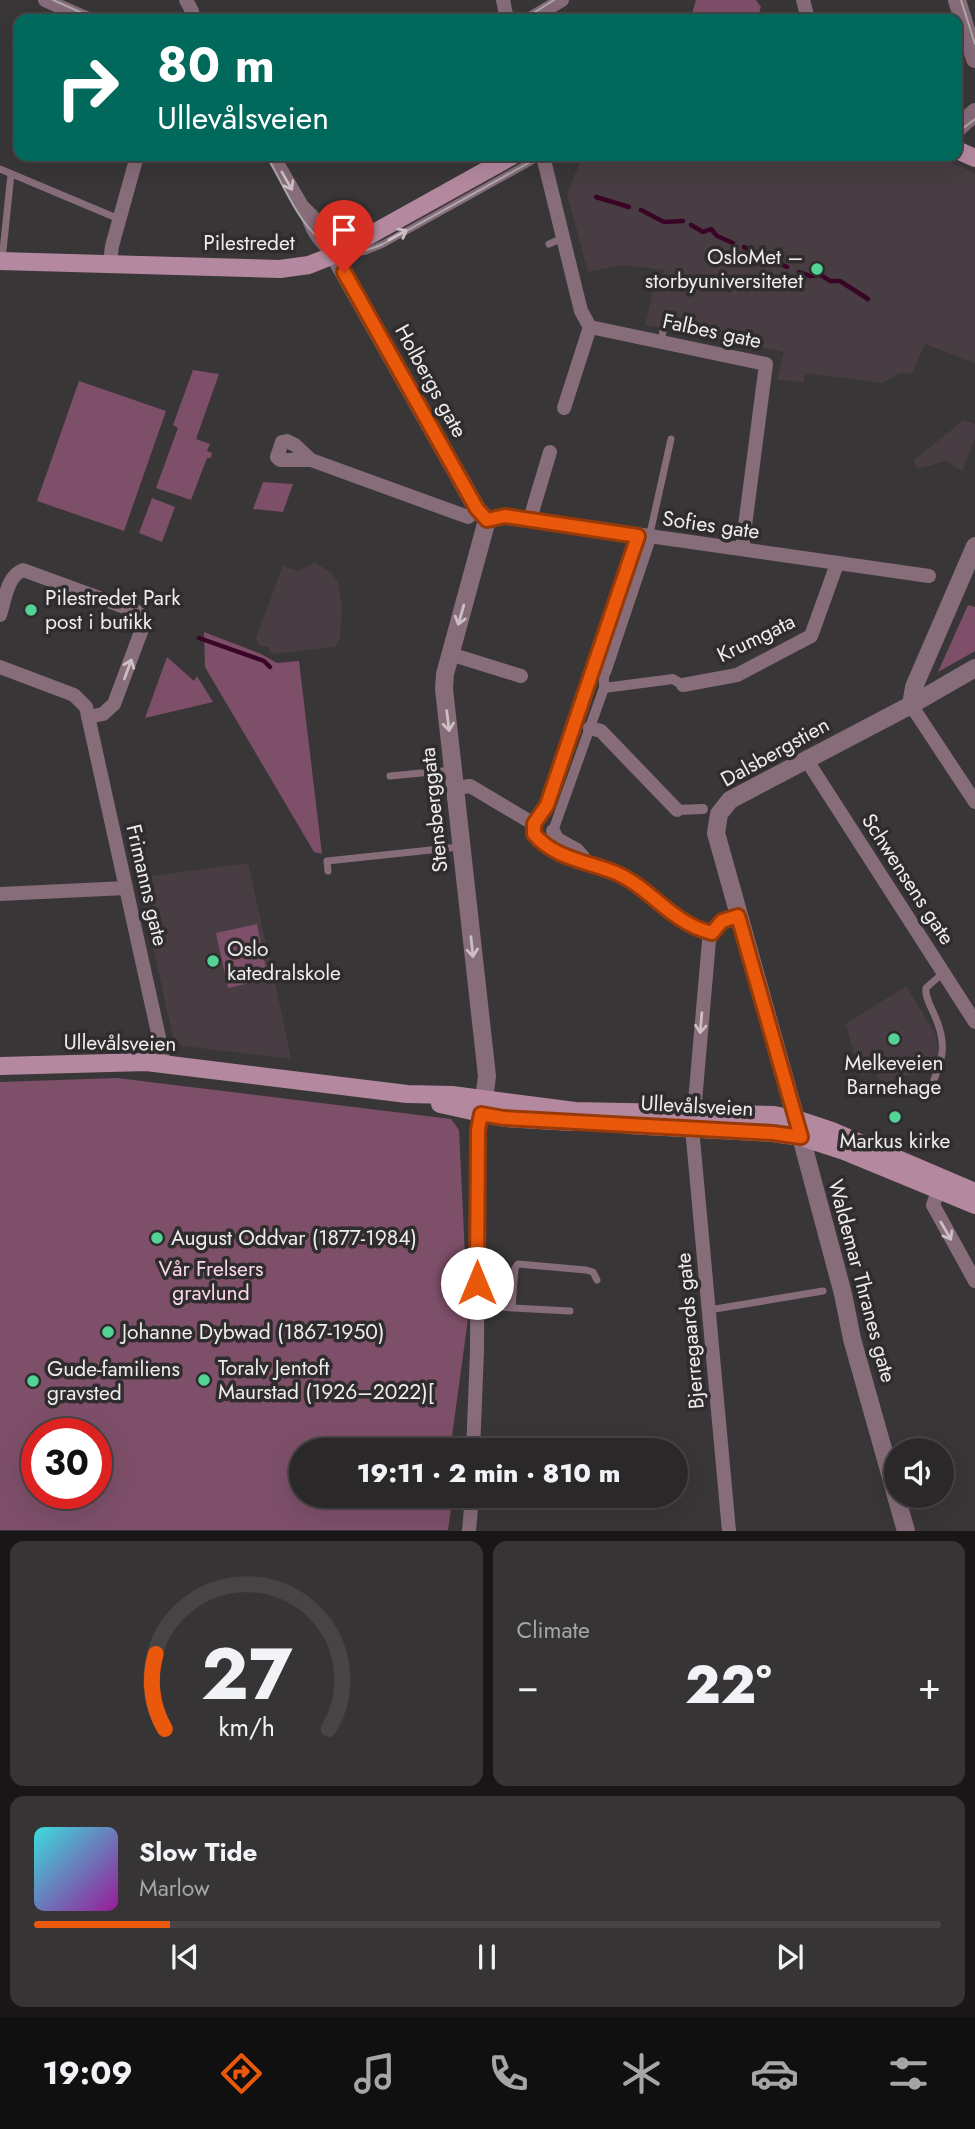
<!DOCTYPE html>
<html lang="en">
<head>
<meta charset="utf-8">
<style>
	body { margin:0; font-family:Jost,sans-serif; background:#373435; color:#f1f3f6; height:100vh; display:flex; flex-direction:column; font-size:26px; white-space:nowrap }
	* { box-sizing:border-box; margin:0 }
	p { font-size:23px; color:#a6a6a8 }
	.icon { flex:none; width:38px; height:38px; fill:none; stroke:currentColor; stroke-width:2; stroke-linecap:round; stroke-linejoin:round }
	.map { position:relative; height:1531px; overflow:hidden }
	.drawer { display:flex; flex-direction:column; gap:10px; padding:10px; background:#181617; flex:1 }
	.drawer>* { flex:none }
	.hud { position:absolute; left:14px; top:14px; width:948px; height:147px; border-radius:14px; box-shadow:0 7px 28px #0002,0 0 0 2px #474446; background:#00695c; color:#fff; overflow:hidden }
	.buttons { position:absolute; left:884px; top:1438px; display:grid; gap:14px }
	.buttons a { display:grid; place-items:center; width:70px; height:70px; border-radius:50%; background:#2b2829; box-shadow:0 7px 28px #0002,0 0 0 2px #474446; font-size:35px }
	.speed { position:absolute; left:21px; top:1418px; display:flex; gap:14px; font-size:35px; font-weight:700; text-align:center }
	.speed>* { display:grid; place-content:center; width:91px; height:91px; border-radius:50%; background:#2b2829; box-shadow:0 7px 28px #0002,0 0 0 2px #474446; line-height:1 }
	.speed .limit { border:10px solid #d22; background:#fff; color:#111 }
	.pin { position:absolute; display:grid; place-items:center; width:60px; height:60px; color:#fff; margin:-72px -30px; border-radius:50% 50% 50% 0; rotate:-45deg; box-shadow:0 0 7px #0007 }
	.pin .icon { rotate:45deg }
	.me { position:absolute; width:77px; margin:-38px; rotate:0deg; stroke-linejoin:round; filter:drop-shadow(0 0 5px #0008) }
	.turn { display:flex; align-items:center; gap:24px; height:147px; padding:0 28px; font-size:32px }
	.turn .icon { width:91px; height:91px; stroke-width:2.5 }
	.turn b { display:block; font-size:49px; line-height:60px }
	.big { font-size:52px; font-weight:800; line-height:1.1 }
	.drawer .card { flex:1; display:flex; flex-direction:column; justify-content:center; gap:10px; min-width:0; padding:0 24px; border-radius:14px; background:#373435 }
	.drawer .dial { align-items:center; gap:0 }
	.dial svg { height:182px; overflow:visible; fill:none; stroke:#474446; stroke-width:7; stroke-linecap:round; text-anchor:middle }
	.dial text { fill:#f1f3f6; stroke:none }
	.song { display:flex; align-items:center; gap:21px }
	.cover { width:84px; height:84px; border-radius:10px; background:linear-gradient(135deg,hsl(180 70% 55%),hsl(300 70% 35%)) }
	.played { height:7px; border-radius:4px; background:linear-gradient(90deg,#ea580c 15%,#474446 15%) }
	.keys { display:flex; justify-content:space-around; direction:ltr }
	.heat { display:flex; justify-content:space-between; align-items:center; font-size:38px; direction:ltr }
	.drawer .tiles { flex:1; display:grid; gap:10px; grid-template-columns:1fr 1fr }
	.card:last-child { grid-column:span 2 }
	.trip { position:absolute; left:289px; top:1438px; width:399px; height:70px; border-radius:35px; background:#2b2829; box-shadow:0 7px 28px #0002,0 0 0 2px #474446; font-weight:800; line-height:70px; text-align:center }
	.tabs { display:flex; height:112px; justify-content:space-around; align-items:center; background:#111010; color:#a6a6a8 }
	.tabs .icon { width:49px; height:49px }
	.tabs .selected { color:#ea580c }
	.tabs b { font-size:32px; color:#f1f3f6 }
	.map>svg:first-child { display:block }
	.built { fill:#473d42 }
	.green { fill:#7e4f69; fill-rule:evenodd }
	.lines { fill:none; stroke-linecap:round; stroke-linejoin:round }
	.stream { stroke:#390426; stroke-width:4.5 }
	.service { stroke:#876c7a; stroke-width:7 }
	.pedestrian { stroke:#876c7a; stroke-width:10 }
	.minor { stroke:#876c7a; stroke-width:14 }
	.tertiary { stroke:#876c7a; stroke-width:18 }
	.secondary { stroke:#b4899f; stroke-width:18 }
	.tram { stroke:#adaaab; stroke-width:2 }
	.oneway { stroke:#cbbfc5 }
	.route-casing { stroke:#983908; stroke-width:18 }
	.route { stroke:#ea580c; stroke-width:12 }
	.poi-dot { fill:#53d396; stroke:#2f2c2d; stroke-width:2.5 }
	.labels { text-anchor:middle; stroke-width:7; stroke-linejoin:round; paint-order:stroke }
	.street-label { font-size:21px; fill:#efeced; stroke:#2f2c2d }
	.poi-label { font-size:21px; fill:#efeced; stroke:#2f2c2d; text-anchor:start }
	.park-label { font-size:21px; fill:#fcd7ea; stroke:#2f2c2d }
</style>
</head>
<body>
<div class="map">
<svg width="975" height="1531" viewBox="0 0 975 1531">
	<rect width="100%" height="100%" fill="#393637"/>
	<g class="built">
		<path d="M591 156H936L975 173V363L925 344 912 374 900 373 882 383 805 373 804 383 777 379 784 352 645 325 653 291 660 292 664 270 623 265 588 272 567 194 580 162Z"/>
		<path d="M964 420 975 424V439L962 471 946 461 917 469 914 460Z"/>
		<path d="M315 562 331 573 338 581 342 608 340 639 335 647 273 654 270 652 269 647 260 646 256 638 283 566 298 571Z"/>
		<path d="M248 863 279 1001 291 1059 183 1046 173 1037 139 885 143 877Z"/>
		<path d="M906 986 936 1035 939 1056 936 1065 928 1072 894 1078V1081L880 1084 876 1071 860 1076 846 1024Z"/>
	</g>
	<g class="green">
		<path d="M696 0H756L761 7 757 19H695L692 13Z"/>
		<path d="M193 370 219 374 196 439 210 444 207 451 212 453 211 458H207L191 500 156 488 178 428 173 425Z"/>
		<path d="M79 381 166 411 124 531 37 501Z"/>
		<path d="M263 482 293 484 283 512 253 509Z"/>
		<path d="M152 498 175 507 162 542 139 533Z"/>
		<path d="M968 605 975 607V651L938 672Z"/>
		<path d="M204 632 261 654 277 663 299 661 322 854 314 852 205 667Z"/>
		<path d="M167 657 194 681 197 676 213 702 145 718Z"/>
		<path d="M257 924 268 979 228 988 216 933Z"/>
		<path d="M117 1078 451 1119 459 1130 468 1319 450 1451H301V1496H453L448 1530H0V1082ZM37 1433H96V1493H37Z"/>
	</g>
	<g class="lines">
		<g class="stream">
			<path d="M596 197 629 207"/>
			<path d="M641 210 664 222 683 221"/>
			<path d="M691 225 703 232 711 229 717 236 733 243"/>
			<path d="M744 247 787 267"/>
			<path d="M799 272 810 276 821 275 830 281H840L868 299"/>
			<path d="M199 638 264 661 270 667"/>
		</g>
		<g class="service">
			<path d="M0 169 119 219"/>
			<path d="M303 212C307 229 314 241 327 252"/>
			<path d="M549 244 563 238"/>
			<path d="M346 255 366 251 383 244 541 156"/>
			<path d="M2 260 11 174"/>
			<path d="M661 341 666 316"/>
			<path d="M649 538 671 439"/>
			<path d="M390 776 453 770"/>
			<path d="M328 871 327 861 459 847"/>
			<path d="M930 1089C943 1060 948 1044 934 1014 930 1005 925 997 926 988L943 973"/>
			<path d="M478 1306 570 1311"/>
			<path d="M512 1307 515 1268 518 1264 586 1270 593 1272 597 1280"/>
			<path d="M709 1310 823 1291"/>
		</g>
		<g class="pedestrian">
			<path d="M604 688 673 679 683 685"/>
			<path d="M677 810 703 809"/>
			<path d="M553 831 604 688V672"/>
		</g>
		<g class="minor">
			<path d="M45 0 88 19"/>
			<path d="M186 0 192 11 188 19"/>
			<path d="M503 0 507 19"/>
			<path d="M803 0 808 19"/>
			<path d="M530 19 562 0"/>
			<path d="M273 156 302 206 316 220 334 255"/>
			<path d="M543 156 581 311 590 327"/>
			<path d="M110 263 112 246 137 156"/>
			<path d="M590 327 766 364 742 549"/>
			<path d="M564 408 590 327"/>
			<path d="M311 460 295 445 287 441 282 442 277 457 280 460H311L468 517 477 509"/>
			<path d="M530 519 550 452"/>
			<path d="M487 520 505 516 530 519 929 576"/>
			<path d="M0 615C5 600 7 576 23 570L138 612 143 621 142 629 114 704 103 714 88 717"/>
			<path d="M450 654 521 676"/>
			<path d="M0 667 74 695 86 707 162 1051 163 1064"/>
			<path d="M604 672 649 538"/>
			<path d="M683 685 737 675 811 636 837 564"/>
			<path d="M911 705 975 802"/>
			<path d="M590 728 601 731 677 810"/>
			<path d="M806 759 975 1022"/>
			<path d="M456 788 470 786 534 824V834C555 859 587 861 616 873 651 888 671 923 712 933"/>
			<path d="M534 824 547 805 638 536"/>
			<path d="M553 831 557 839 577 850 590 865"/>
			<path d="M0 894 126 888"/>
			<path d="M694 1113 709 941C714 925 722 921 738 916"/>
			<path d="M692 1128 729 1531"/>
			<path d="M942 1180 933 1205 975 1281"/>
			<path d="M473 1451 477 1351 478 1130 484 1103"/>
			<path d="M469 1531 472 1496"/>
		</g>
		<g class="tertiary">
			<path d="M957 0 975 59"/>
			<path d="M957 129 975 112"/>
			<path d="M334 255 477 509 487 520 445 674 444 689 487 1076 484 1099"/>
			<path d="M911 705 914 687 975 546"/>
			<path d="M896 1495 852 1339 843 1294 801 1137 716 833 719 814 730 800 911 705 975 668"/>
			<path d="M896 1496 906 1531"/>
		</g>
		<g class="secondary">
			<path d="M957 150 975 158"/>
			<path d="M0 261 280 269 309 265 334 255 512 156"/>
			<path d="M0 1066 146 1062 407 1094 452 1095 575 1111 774 1115 796 1119 832 1131 975 1192"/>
			<path d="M440 1104 504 1118 572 1122"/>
			<path d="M628 1125 773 1133 801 1137 844 1151 975 1205"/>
		</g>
		<g class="tram">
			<path d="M53 0 96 19"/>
			<path d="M961 0 975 44"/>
			<path d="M524 19 554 0"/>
			<path d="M957 133 975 119"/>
			<path d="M267 156C293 201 316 276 383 244L541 156"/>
		</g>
	</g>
	<defs><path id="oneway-shaft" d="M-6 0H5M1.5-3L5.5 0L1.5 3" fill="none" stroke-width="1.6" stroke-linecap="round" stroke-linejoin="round" transform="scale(1.75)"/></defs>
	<g class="oneway">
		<use href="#oneway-shaft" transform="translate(287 181) rotate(60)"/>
		<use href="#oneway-shaft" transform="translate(398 235) rotate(-29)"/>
		<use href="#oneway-shaft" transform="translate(461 615) rotate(106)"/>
		<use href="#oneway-shaft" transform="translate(128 669) rotate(-70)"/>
		<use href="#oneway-shaft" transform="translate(448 721) rotate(83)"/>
		<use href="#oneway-shaft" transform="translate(472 947) rotate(84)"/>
		<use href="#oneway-shaft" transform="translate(701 1023) rotate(95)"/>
		<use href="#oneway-shaft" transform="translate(946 1231) rotate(60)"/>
	</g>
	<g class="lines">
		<g class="route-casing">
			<path id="route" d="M344 272 477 509 487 520 505 516 638 536 547 805 534 824V834C555 859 587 861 616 873 651 888 671 923 712 933L722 921 738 916 801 1137 773 1133 504 1118 481 1114 478 1130 477 1283"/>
		</g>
		<use href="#route" class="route"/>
	</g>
	<g class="poi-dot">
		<circle cx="817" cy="269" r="7"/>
		<circle cx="31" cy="610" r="7"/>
		<circle cx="213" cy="961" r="7"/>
		<circle cx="894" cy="1039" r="7"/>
		<circle cx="895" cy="1117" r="7"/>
		<circle cx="157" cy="1238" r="7"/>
		<circle cx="108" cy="1332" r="7"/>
		<circle cx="204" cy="1380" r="7"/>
		<circle cx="33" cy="1381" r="7"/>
	</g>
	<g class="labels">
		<g class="street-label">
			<text x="249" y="250">Pilestredet</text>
			<text transform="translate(712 331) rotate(12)" y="7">Falbes gate</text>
			<text transform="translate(431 381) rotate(61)" y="7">Holbergs gate</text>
			<text transform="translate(711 525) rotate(8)" y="7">Sofies gate</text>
			<text transform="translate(756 638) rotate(-26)" y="7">Krumgata</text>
			<text transform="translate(775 752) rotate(-29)" y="7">Dalsbergstien</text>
			<text transform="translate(434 810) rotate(-96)" y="7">Stensberggata</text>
			<text transform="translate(908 879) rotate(57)" y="7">Schwensens gate</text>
			<text transform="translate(147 885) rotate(77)" y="7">Frimanns gate</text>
			<text transform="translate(120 1043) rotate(1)" y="7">Ullevålsveien</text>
			<text transform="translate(697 1106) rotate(3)" y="7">Ullevålsveien</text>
			<text transform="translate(862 1281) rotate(75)" y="7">Waldemar Thranes gate</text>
			<text transform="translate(690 1331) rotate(-95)" y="7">Bjerregaards gate</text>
		</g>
		<g class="poi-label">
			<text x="803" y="264" text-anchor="end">OsloMet –<tspan x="803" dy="24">storbyuniversitetet</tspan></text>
			<text x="45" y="605">Pilestredet Park<tspan x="45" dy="24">post i butikk</tspan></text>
			<text x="227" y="956">Oslo<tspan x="227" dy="24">katedralskole</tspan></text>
			<text x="894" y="1070" text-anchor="middle">Melkeveien<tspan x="894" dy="24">Barnehage</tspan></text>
			<text x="895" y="1148" text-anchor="middle">Markus kirke</text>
			<text x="171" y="1245">August Oddvar (1877-1984)</text>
			<text x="122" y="1339">Johanne Dybwad (1867-1950)</text>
			<text x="218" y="1375">Toralv Jentoft<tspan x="218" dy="24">Maurstad (1926–2022)[</tspan></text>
			<text x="47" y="1376">Gude-familiens<tspan x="47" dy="24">gravsted</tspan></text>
		</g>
		<g class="park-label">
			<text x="211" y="1276">Vår Frelsers<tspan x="211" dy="24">gravlund</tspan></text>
		</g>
	</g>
</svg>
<div class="buttons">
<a><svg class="icon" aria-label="sound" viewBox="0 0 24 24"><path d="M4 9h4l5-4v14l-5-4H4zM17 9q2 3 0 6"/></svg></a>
</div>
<div class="speed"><div class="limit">30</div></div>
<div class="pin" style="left:344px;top:272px;background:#d93025"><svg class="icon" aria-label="arrive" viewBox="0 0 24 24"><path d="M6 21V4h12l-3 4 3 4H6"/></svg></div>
<svg class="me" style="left:477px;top:1283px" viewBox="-20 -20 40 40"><circle r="19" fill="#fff"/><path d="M0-13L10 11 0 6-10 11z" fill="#ea580c"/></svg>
<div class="trip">19:11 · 2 min · 810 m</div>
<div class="hud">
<div class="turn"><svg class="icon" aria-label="right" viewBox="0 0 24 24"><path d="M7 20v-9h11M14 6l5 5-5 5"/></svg><div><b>80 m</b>Ullevålsveien</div></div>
</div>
</div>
<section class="drawer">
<div class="tiles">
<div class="card dial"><svg viewBox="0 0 100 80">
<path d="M14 69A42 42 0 1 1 86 69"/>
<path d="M14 69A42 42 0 0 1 10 36" stroke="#ea580c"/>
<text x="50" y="56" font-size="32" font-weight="700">27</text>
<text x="50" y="72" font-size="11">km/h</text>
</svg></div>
<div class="card"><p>Climate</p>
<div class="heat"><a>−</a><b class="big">22°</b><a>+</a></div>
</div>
<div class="card">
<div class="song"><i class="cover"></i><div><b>Slow Tide</b><p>Marlow</p></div></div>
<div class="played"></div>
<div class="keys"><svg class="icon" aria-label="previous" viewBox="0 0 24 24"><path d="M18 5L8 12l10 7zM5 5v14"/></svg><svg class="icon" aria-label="pause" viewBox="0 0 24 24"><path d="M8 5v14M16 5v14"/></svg><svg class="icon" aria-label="next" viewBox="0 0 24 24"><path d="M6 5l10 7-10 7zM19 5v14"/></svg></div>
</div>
</div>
</section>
<nav class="tabs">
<b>19:09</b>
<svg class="icon selected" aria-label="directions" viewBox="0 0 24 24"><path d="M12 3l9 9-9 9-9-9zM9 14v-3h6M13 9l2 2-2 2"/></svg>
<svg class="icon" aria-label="music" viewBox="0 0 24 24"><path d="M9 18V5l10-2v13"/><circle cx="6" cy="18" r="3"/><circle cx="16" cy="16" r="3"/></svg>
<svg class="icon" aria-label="phone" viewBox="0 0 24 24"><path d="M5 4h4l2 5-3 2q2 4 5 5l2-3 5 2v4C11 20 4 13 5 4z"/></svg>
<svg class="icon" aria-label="climate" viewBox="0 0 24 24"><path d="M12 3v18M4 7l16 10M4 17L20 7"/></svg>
<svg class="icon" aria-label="car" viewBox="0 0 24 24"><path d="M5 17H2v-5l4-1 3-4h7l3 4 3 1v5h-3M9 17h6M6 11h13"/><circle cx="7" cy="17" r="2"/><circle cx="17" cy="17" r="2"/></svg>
<svg class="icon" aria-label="filters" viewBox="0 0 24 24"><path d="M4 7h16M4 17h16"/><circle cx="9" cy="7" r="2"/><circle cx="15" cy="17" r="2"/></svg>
</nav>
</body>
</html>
